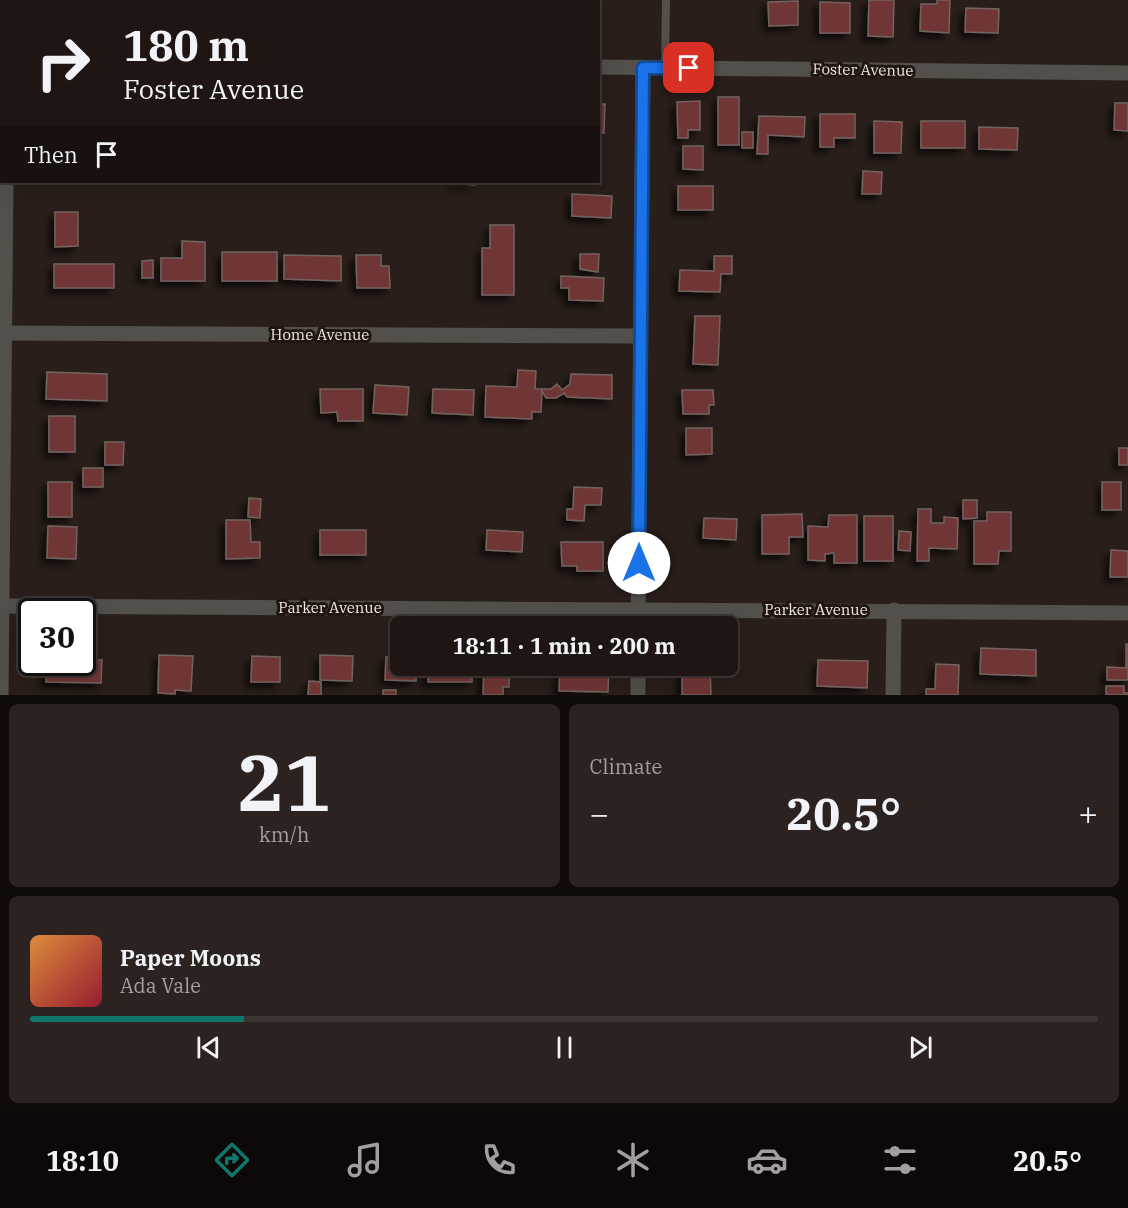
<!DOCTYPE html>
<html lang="en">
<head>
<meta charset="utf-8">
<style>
	body { margin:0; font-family:"IBM Plex Serif",serif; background:#2c2321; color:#f1f3f6; height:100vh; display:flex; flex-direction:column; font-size:22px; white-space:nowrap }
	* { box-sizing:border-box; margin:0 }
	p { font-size:20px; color:#a19fa0 }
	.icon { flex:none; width:33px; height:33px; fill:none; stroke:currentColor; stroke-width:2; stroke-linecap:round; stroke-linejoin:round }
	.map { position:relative; height:695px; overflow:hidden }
	.sheet { display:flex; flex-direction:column; gap:9px; padding:9px; background:#110c0a; flex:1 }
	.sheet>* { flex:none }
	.banner { position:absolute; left:0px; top:0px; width:600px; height:183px; box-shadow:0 6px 24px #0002,0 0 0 2px #3c3533; background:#1f1613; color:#f1f3f6; overflow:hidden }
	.speed { position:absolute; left:18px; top:598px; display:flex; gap:12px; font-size:30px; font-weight:700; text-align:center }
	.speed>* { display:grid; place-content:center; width:78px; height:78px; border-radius:50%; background:#1f1613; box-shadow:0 6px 24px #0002,0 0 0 2px #3c3533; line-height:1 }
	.speed .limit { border:3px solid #111; border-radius:9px; background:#fff; color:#111 }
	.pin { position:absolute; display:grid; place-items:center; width:51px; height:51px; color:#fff; margin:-26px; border-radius:12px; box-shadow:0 3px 9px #0006 }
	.me { position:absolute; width:66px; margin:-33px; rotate:0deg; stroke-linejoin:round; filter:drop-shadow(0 0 4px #0008) }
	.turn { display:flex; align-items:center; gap:21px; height:126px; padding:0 24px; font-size:27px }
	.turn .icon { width:78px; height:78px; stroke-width:2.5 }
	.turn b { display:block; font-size:42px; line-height:51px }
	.then { display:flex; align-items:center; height:57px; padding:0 24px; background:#0003; gap:12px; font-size:22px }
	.big { font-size:45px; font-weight:700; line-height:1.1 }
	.sheet .tile { flex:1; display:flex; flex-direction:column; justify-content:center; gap:9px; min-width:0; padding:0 21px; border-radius:9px; background:#2c2321 }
	.sheet .dial { align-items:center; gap:0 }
	.dial b { font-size:78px; line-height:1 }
	.song { display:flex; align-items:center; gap:18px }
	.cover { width:72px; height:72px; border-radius:9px; background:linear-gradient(135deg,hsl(30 70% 55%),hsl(350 70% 35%)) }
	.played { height:6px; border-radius:3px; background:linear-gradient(90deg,#0f766e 20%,#3c3533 20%) }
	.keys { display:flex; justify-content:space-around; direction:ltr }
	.heat { display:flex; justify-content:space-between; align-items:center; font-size:33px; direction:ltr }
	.sheet .tiles { flex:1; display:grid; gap:9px; grid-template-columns:1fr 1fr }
	.tile:last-child { grid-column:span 2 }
	.trip { position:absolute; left:390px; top:616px; width:348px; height:60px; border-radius:9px; background:#1f1613; box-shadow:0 6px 24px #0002,0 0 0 2px #3c3533; font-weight:700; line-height:60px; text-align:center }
	.dock { display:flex; height:96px; justify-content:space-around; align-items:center; background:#0c0908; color:#a19fa0 }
	.dock .icon { width:42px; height:42px }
	.dock .current { color:#0f766e }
	.dock b { font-size:27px; color:#f1f3f6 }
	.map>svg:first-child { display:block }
	.building { fill:#6f3635; stroke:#726361; stroke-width:1.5; filter:url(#shadow) }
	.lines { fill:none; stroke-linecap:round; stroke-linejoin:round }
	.lane { stroke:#534f4a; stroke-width:8 }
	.street { stroke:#534f4a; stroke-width:15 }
	.route-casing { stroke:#114b97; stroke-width:15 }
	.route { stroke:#1a73e8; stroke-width:10 }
	.labels { text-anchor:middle; stroke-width:6; stroke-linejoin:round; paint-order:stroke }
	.street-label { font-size:15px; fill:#eee6e2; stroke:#201510 }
</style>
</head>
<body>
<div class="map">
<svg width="1128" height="695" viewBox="0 0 1128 695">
	<defs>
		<filter id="shadow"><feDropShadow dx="-5.5" dy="5.5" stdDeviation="3" flood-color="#0009"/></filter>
	</defs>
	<rect width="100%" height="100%" fill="#291e19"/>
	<g class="building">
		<path d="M271 0H330L271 2Z"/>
		<rect x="350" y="0" width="60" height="2"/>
		<rect x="423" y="0" width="44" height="2"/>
		<path d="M869 0H894L893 37 868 36Z"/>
		<path d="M937 0H950L949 33 920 31 921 4H937Z"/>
		<path d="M798 1V25L769 26 768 2Z"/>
		<path d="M820 2 850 3V33H820Z"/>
		<path d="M966 8 999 9 998 33 965 32Z"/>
		<rect x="718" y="97" width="21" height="48"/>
		<path d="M700 101V130H688V138H678L677 102Z"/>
		<path d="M1115 103H1128V131L1114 130Z"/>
		<path d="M598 104H605L604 133H598Z"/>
		<path d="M820 114H855V138H834V147H820Z"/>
		<path d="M759 116 805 117 804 137 768 135V154H757Z"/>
		<path d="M874 121 902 122 901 153H874Z"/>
		<rect x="921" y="121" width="44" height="27"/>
		<path d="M979 127 1018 128 1017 150 979 149Z"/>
		<rect x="742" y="132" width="11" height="16"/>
		<path d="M683 146H703V170L683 169Z"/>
		<path d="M863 171 882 172 881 194H862Z"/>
		<path d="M452 182H475V185L452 183Z"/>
		<rect x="678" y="186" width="35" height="24"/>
		<path d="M572 194 612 196 611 218 572 216Z"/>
		<path d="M55 212H78V246L55 247Z"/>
		<path d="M490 225H514V295H482V248H490Z"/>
		<path d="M182 241 205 242V281H161V258H182Z"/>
		<rect x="222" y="252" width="55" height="29"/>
		<path d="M580 254H599L598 272 580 269Z"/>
		<path d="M284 255 341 256V281L284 279Z"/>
		<path d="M356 255H381V266H389L390 288H357Z"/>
		<path d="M714 256H732V274H721L720 292 679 291 680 270 714 271Z"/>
		<path d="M153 260V278H142V261Z"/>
		<rect x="54" y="264" width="60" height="24"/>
		<path d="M561 276 604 278 603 301 569 300V288H561Z"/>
		<path d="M695 316H720L718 365 693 364Z"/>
		<path d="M518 370 536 371 535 389H551L557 384 562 390 570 384 571 374 612 375V399L567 397 564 393 556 398H546L542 391 541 412H532V419L485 417 486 386 517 387Z"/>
		<path d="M47 372 107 374V401L46 399Z"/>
		<path d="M375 385 409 387 407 415 373 413Z"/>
		<path d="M320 389H363V421H338L337 412 321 413Z"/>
		<path d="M433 389 474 390 473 415 432 413Z"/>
		<path d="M682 390H713L714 405H709V414H683Z"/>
		<rect x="49" y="416" width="26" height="36"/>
		<path d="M686 428H712V454L686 455Z"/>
		<path d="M105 442H124L123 465H105Z"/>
		<rect x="1119" y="448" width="9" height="17"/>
		<rect x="83" y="468" width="20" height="19"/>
		<rect x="48" y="482" width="24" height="35"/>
		<rect x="1102" y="482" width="19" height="28"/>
		<path d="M574 487 602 488 601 505H585L584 521 567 520V509H573Z"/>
		<path d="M249 498 261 499 260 518 248 517Z"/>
		<path d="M963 500H977V518L963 519Z"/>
		<path d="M918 509H931V523H944V517L958 518 957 549 929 548V561H917Z"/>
		<path d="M987 512H1011V551H999L998 564H974V521H987Z"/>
		<path d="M802 514 803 537H789V554H762V515Z"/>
		<path d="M829 515H857V563H834V553L825 554V561L808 560V526L828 527Z"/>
		<rect x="864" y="516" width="29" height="45"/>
		<path d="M704 518 737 519 736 540 703 538Z"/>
		<path d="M226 520H250L251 542H260V558L226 559Z"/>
		<path d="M48 526 77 527 76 559 47 558Z"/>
		<rect x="320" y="530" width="46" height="25"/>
		<path d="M487 530 523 532 522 552 486 550Z"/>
		<path d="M899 531 911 532 910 551 898 550Z"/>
		<path d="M561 542H603V571H577V566H562Z"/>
		<path d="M1111 550 1128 551V577H1110Z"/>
		<path d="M1126 644H1128V680H1107V667L1126 668Z"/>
		<path d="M981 648 1036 650V676L980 674Z"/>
		<path d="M159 655 193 656 191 691 175 690V694L158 693Z"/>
		<path d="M320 655 353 656 352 681 320 680Z"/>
		<path d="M252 656 280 657V682H251Z"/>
		<path d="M386 657H400V666H416V681L385 680Z"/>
		<path d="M82 660H102L101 683 46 682V663H82Z"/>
		<path d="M818 660 868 661 867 688 817 686Z"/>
		<path d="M936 664 959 665 958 695H926V689H935Z"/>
		<rect x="428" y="666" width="44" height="16"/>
		<path d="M484 666H510L509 687H503V695H483Z"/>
		<path d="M560 666H609L608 692 559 691Z"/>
		<path d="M682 666H710L711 695H682Z"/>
		<path d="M309 681 321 682V695H308Z"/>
		<path d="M1106 686H1124V693H1128V695H1106Z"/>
		<rect x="383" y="690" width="13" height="5"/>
	</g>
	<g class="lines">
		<path class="lane" d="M665 68 666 0"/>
		<g class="street">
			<path d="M7 0V2"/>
			<path d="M0 60H2"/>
			<path d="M598 67 1128 73"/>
			<path d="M0 333 641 336"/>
			<path d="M0 606 1128 613"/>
			<path d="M638 627 643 68"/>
			<path d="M1 695 6 182"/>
			<path d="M638 695V666"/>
			<path d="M893 695 894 610"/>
		</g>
	</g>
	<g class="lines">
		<g class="route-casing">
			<path id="route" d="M639 563 643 68H689"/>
		</g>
		<use href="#route" class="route"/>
	</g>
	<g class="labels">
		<g class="street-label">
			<text transform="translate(863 70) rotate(1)" y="5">Foster Avenue</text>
			<text x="320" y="340">Home Avenue</text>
			<text x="330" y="613">Parker Avenue</text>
			<text x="816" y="615">Parker Avenue</text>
		</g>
	</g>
</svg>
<div class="speed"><div class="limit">30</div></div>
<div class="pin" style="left:689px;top:68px;background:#d93025"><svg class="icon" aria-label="arrive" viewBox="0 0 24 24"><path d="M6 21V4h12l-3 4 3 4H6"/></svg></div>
<svg class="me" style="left:639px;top:563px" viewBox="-20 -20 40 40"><circle r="19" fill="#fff"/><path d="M0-13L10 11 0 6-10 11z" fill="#1a73e8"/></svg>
<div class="trip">18:11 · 1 min · 200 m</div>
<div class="banner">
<div class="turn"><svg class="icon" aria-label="right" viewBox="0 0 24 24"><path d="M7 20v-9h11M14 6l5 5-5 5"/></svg><div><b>180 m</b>Foster Avenue</div></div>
<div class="then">Then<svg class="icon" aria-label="arrive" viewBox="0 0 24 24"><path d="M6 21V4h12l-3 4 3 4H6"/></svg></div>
</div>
</div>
<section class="sheet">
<div class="tiles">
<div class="tile dial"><b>21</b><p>km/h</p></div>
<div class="tile"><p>Climate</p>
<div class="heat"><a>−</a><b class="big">20.5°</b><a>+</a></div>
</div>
<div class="tile">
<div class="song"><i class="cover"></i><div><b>Paper Moons</b><p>Ada Vale</p></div></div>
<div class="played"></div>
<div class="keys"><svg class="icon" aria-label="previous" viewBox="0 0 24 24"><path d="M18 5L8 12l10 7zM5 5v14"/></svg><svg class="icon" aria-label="pause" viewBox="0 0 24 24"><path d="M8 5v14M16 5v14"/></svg><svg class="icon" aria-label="next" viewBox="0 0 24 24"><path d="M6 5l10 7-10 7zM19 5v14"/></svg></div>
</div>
</div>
</section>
<nav class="dock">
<b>18:10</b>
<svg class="icon current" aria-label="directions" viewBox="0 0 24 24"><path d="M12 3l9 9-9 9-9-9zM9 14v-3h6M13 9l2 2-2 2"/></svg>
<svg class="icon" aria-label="music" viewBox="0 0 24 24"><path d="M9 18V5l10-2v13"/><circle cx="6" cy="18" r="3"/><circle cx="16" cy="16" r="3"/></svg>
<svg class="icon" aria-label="phone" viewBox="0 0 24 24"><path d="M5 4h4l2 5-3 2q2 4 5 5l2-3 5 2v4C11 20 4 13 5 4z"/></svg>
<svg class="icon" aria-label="climate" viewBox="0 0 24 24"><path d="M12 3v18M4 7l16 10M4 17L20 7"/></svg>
<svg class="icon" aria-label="car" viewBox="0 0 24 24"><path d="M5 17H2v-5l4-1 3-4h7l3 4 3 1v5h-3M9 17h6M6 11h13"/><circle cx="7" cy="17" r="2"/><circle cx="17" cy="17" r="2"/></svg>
<svg class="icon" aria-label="filters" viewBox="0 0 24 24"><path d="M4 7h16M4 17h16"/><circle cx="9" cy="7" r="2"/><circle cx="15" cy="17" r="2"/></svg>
<b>20.5°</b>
</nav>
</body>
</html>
